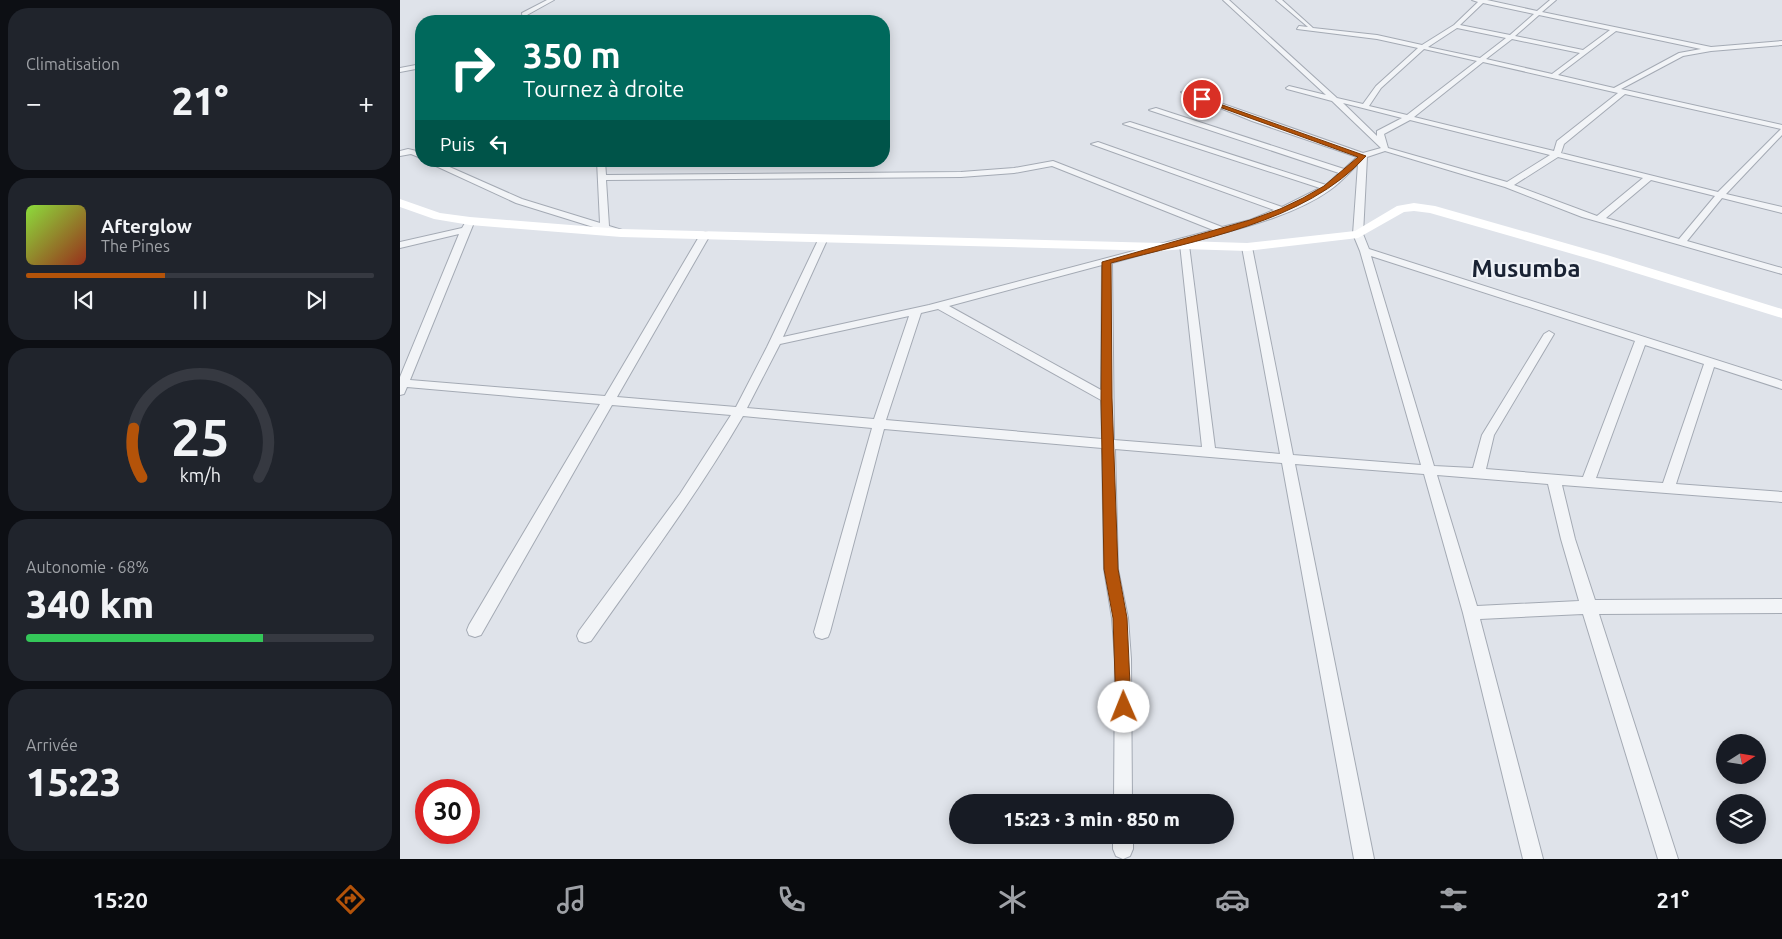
<!DOCTYPE html>
<html lang="fr">
<head>
<meta charset="utf-8">
<style>
	body { margin:0; font-family:Ubuntu,sans-serif; background:#20242c; color:#f1f3f6; height:100vh; display:flex; flex-direction:column; font-size:19px; white-space:nowrap }
	* { box-sizing:border-box; margin:0 }
	p { font-size:16px; color:#9ea1a6 }
	.icon { flex:none; width:28px; height:28px; fill:none; stroke:currentColor; stroke-width:2; stroke-linecap:round; stroke-linejoin:round }
	.map { position:relative; flex:1; overflow:hidden }
	.drawer { display:flex; flex-direction:column; gap:8px; padding:8px; background:#0d0f14; width:400px }
	.drawer>* { flex:none }
	.top-card { position:absolute; left:15px; top:15px; width:475px; height:152px; border-radius:20px; box-shadow:0 2px 12px #0003; background:#00695c; color:#fff; overflow:hidden }
	.needle { width:32px; rotate:78deg }
	.controls { position:absolute; left:1316px; top:734px; display:grid; gap:10px }
	.controls a { display:grid; place-items:center; width:50px; height:50px; border-radius:50%; background:#171b24; box-shadow:0 2px 12px #0003; font-size:25px }
	.speed { position:absolute; left:15px; top:779px; display:flex; gap:10px; font-size:25px; font-weight:700; text-align:center }
	.speed>* { display:grid; place-content:center; width:65px; height:65px; border-radius:50%; background:#171b24; box-shadow:0 2px 12px #0003; line-height:1 }
	.speed .limit { border:8px solid #d22; background:#fff; color:#111 }
	.pin { position:absolute; display:grid; place-items:center; width:42px; height:42px; color:#fff; margin:-21px; border:2px solid #fff; border-radius:50%; box-shadow:0 1px 5px #0007 }
	.me { position:absolute; width:55px; margin:-28px; rotate:359deg; stroke-linejoin:round; filter:drop-shadow(0 0 4px #0008) }
	.turn { display:flex; align-items:center; gap:18px; height:105px; padding:0 25px; font-size:22px }
	.turn .icon { width:65px; height:65px; stroke-width:2.5 }
	.turn b { display:block; font-size:35px; line-height:42px }
	.then { display:flex; align-items:center; height:48px; padding:0 25px; background:#0003; gap:10px; font-size:19px }
	.big { font-size:38px; font-weight:800; line-height:1.1 }
	.drawer .card { flex:1; display:flex; flex-direction:column; justify-content:center; gap:8px; min-width:0; padding:0 18px; border-radius:20px; background:#20242c }
	.drawer .dial { align-items:center; gap:0 }
	.dial svg { height:130px; overflow:visible; fill:none; stroke:#363941; stroke-width:7; stroke-linecap:round; text-anchor:middle }
	.dial text { fill:#f1f3f6; stroke:none }
	.song { display:flex; align-items:center; gap:15px }
	.cover { width:60px; height:60px; border-radius:8px; background:linear-gradient(135deg,hsl(90 70% 55%),hsl(10 70% 35%)) }
	.played { height:5px; border-radius:2px; background:linear-gradient(90deg,#b45309 40%,#363941 40%) }
	.keys { display:flex; justify-content:space-around; direction:ltr }
	.heat { display:flex; justify-content:space-between; align-items:center; font-size:28px; direction:ltr }
	.charge { height:8px; border-radius:4px; background:linear-gradient(90deg,#34c759 68%,#363941 0) }
	.trip { position:absolute; left:549px; top:794px; width:285px; height:50px; border-radius:25px; background:#171b24; box-shadow:0 2px 12px #0003; font-weight:800; line-height:50px; text-align:center }
	.menu { display:flex; height:80px; justify-content:space-around; align-items:center; background:#090b0e; color:#9ea1a6 }
	.menu .icon { width:35px; height:35px }
	.menu .current { color:#b45309 }
	.menu b { font-size:22px; color:#f1f3f6 }
	main { display:flex; flex:1; min-height:0 }
	.map>svg:first-child { display:block }
	.lines { fill:none; stroke-linecap:round; stroke-linejoin:round }
	.minor-casing { stroke:#a4aab4; stroke-width:2 }
	.minor { fill:#f2f4f7; fill-rule:evenodd }
	.secondary { fill:#fff; fill-rule:evenodd }
	.route { fill:#b45309; stroke:#753606 }
	.labels { text-anchor:middle; stroke-width:4; stroke-linejoin:round; paint-order:stroke }
	.far-town-label { font-size:24px; font-weight:bold; fill:#192233; stroke:#eff2f7 }
</style>
</head>
<body>
<main>
<section class="drawer">
<div class="card"><p>Climatisation</p>
<div class="heat"><a>−</a><b class="big">21°</b><a>+</a></div>
</div>
<div class="card">
<div class="song"><i class="cover"></i><div><b>Afterglow</b><p>The Pines</p></div></div>
<div class="played"></div>
<div class="keys"><svg class="icon" aria-label="previous" viewBox="0 0 24 24"><path d="M18 5L8 12l10 7zM5 5v14"/></svg><svg class="icon" aria-label="pause" viewBox="0 0 24 24"><path d="M8 5v14M16 5v14"/></svg><svg class="icon" aria-label="next" viewBox="0 0 24 24"><path d="M6 5l10 7-10 7zM19 5v14"/></svg></div>
</div>
<div class="card dial"><svg viewBox="0 0 100 80">
<path d="M14 69A42 42 0 1 1 86 69"/>
<path d="M14 69A42 42 0 0 1 9 39" stroke="#b45309"/>
<text x="50" y="56" font-size="32" font-weight="700">25</text>
<text x="50" y="72" font-size="11">km/h</text>
</svg></div>
<div class="card"><p>Autonomie · 68%</p><b class="big">340 km</b><div class="charge"></div></div>
<div class="card"><p>Arrivée</p><b class="big">15:23</b></div>
</section>
<div class="map">
<svg width="1382" height="859" viewBox="0 0 1382 859">
	<rect width="100%" height="100%" fill="#dfe3ea"/>
	<g class="lines">
		<g class="minor-casing">
			<g id="minor">
				<path d="M147 0H154L127 15 129 21H123L122 13Z"/>
				<path d="M823 0H829L937 98 963 104 976 86 1018 48 977 39 897 29 899 26 908 27 876 0H882L913 28 977 35 1022 45 1054 25 1078 2 1072 0H1087L1137 11 1150 0H1156L1142 12 1311 47 1382 41V45L1311 51 1283 56 1221 89 1382 125V135L1326 194 1382 207V213L1322 198 1287 241 1382 268V274L1182 217 1105 187 985 151 967 157 963 234 969 249 1382 381V389L1314 367 1276 484 1382 492V502L1162 485 1175 539 1195 600 1382 599V613L1199 614 1278 859H1258L1183 614 1080 619 1143 859H1123L1063 613 1024 474 895 464 974 859H954L882 463 715 449 718 569 728 618 731 659 732 802H714L715 659 712 618 704 569 702 448 484 429 430 632 428 637 422 639 416 637 414 632 472 428 343 416C297 495 243 567 191 641L185 643 179 641 177 636 179 631 280 494 331 415 212 405 81 635 75 637 69 635 67 630 69 625 200 404 7 387 4 394 0 395V377L59 234 0 248V242L62 228 65 223 68 222 73 225 10 380 205 396 300 235 305 232 308 233 310 235 217 397 336 407 367 347 420 236H426L428 238 383 337 529 305 813 230 652 166 614 173 561 177 206 180 209 226 222 230V234L219 235 116 203 25 161H36L122 199 200 223 197 161H205L206 175 561 172 614 168 653 161 822 227 850 220 874 210 691 144 698 142 882 207 920 188 723 124 730 122 926 185 939 173 749 110 756 108 944 169 957 157 852 121 781 92 786 91 963 153 981 148 932 101 887 89 886 88 889 86 926 95ZM1083 3 1134 14 1110 35 1060 25ZM1139 15 1210 30 1183 50 1115 36ZM1057 28 1106 38 1080 58 1028 47ZM1216 31 1301 49 1279 53 1214 88 1158 75ZM1112 39 1180 53 1152 74 1086 59ZM1024 49 1077 61 1007 115 969 106 981 88ZM1083 62 1218 93 1157 141 1154 151 1014 117ZM1225 94 1381 129 1318 192 1161 153 1164 144ZM943 103 1002 118 977 131V136ZM1010 120 1150 155 1107 182 988 148 984 134ZM1158 157 1243 178 1197 216 1114 185ZM958 164 953 234 960 251 1021 465 893 455 852 247 847 244 842 247 880 454 815 448 789 245 786 243C832 230 891 218 930 190 940 183 949 173 958 164ZM1251 180 1315 196 1279 239 1206 218ZM780 244 802 447 714 440 712 263ZM971 256 1235 341 1183 477 1086 469 1094 435 1154 334 1149 331 1144 334 1082 435 1073 468 1034 466ZM702 265 701 390 549 306ZM538 309 701 400 702 439 486 420 521 313ZM509 316 474 419 347 408 380 344ZM1245 345 1304 364 1263 483 1196 478ZM1037 475 1148 484 1161 539 1179 601 1077 606Z"/>
				<path d="M21 64V68L0 72V68Z"/>
				<path d="M8 149 21 152V158L11 154 0 156V151Z"/>
				<path d="M713 835H733V849L730 856 723 859 716 856 713 849Z"/>
			</g>
		</g>
		<use href="#minor" class="minor"/>
		<path class="secondary" d="M0 199 40 213 70 217 221 229 760 243 784 241 847 243 955 231 997 206 1014 203 1035 206 1207 255 1382 309V318L1197 261 1030 213 1014 211 1004 212 958 238 847 251 784 249 760 251 221 237 70 225 34 219 0 207Z"/>
	</g>
	<path class="route" d="M800 97 966 156C906 223 795 240 711 263L712 398 718 569 727 618 731 707 729 712 724 714 718 712 716 707 713 618 704 569 701 398 702 262 850 220 880 209 903 198 924 186 958 157 800 100Z"/>
	<g class="labels">
		<g class="far-town-label">
			<text x="1126" y="277">Musumba</text>
		</g>
	</g>
</svg>
<div class="controls">
<a><svg class="needle" viewBox="-14 -14 28 28"><path d="M0-13l5 13h-10z" fill="#e53935"/><path d="M0 13l5-13h-10z" fill="#9ea1a6"/></svg></a>
<a><svg class="icon" aria-label="layers" viewBox="0 0 24 24"><path d="M12 4l9 5-9 5-9-5zM3 14l9 5 9-5"/></svg></a>
</div>
<div class="speed"><div class="limit">30</div></div>
<div class="pin" style="left:802px;top:99px;background:#d93025"><svg class="icon" aria-label="arrive" viewBox="0 0 24 24"><path d="M6 21V4h12l-3 4 3 4H6"/></svg></div>
<svg class="me" style="left:724px;top:707px" viewBox="-20 -20 40 40"><circle r="19" fill="#fff"/><path d="M0-13L10 11 0 6-10 11z" fill="#b45309"/></svg>
<div class="trip">15:23 · 3 min · 850 m</div>
<div class="top-card">
<div class="turn"><svg class="icon" aria-label="right" viewBox="0 0 24 24"><path d="M7 20v-9h11M14 6l5 5-5 5"/></svg><div><b>350 m</b>Tournez à droite</div></div>
<div class="then">Puis<svg class="icon" aria-label="left" viewBox="0 0 24 24"><path d="M17 20v-9H6M10 6l-5 5 5 5"/></svg></div>
</div>
</div>
</main>
<nav class="menu">
<b>15:20</b>
<svg class="icon current" aria-label="directions" viewBox="0 0 24 24"><path d="M12 3l9 9-9 9-9-9zM9 14v-3h6M13 9l2 2-2 2"/></svg>
<svg class="icon" aria-label="music" viewBox="0 0 24 24"><path d="M9 18V5l10-2v13"/><circle cx="6" cy="18" r="3"/><circle cx="16" cy="16" r="3"/></svg>
<svg class="icon" aria-label="phone" viewBox="0 0 24 24"><path d="M5 4h4l2 5-3 2q2 4 5 5l2-3 5 2v4C11 20 4 13 5 4z"/></svg>
<svg class="icon" aria-label="climate" viewBox="0 0 24 24"><path d="M12 3v18M4 7l16 10M4 17L20 7"/></svg>
<svg class="icon" aria-label="car" viewBox="0 0 24 24"><path d="M5 17H2v-5l4-1 3-4h7l3 4 3 1v5h-3M9 17h6M6 11h13"/><circle cx="7" cy="17" r="2"/><circle cx="17" cy="17" r="2"/></svg>
<svg class="icon" aria-label="filters" viewBox="0 0 24 24"><path d="M4 7h16M4 17h16"/><circle cx="9" cy="7" r="2"/><circle cx="15" cy="17" r="2"/></svg>
<b>21°</b>
</nav>
</body>
</html>
